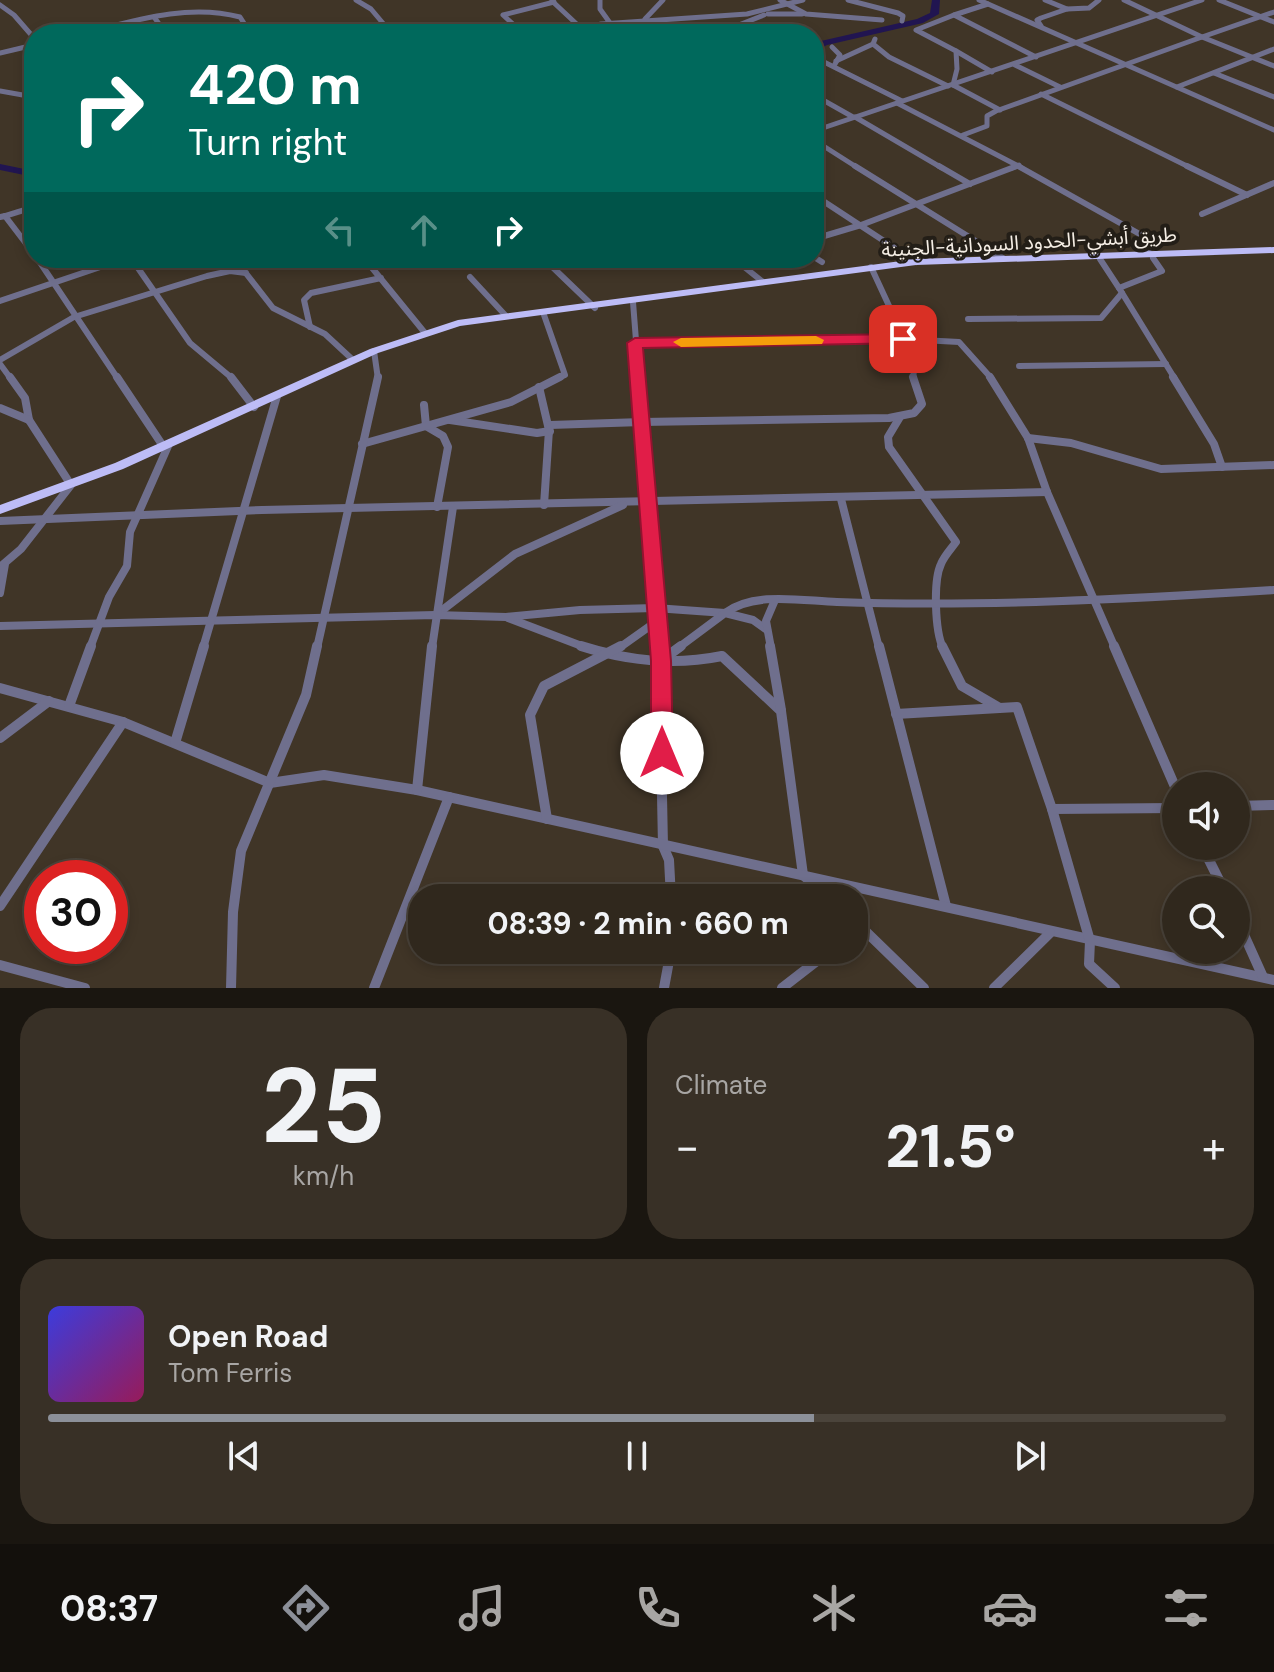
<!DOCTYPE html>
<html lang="en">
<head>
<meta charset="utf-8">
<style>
	body { margin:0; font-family:"DM Sans","Noto Sans Arabic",sans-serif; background:#383026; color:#f1f3f6; height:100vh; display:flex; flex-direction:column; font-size:30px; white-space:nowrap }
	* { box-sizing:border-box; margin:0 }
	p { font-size:26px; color:#a8a6a4 }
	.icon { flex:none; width:44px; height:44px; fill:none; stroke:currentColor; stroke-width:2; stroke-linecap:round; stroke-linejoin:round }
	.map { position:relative; height:988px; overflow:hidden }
	.sheet { display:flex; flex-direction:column; gap:20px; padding:20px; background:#1a1610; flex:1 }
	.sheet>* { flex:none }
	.top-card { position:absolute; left:24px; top:24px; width:800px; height:244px; border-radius:32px; box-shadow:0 4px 12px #0003,0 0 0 2px #4b443b; background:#00695c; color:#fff; overflow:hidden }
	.fabs { position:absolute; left:1162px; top:772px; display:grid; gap:16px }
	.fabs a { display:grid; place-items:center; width:88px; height:88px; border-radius:50%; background:#30281d; box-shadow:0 4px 12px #0003,0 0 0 2px #4b443b; font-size:40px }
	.speed { position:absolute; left:24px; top:860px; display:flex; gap:16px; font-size:40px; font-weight:700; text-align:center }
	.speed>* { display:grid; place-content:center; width:104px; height:104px; border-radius:50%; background:#30281d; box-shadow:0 4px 12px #0003,0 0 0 2px #4b443b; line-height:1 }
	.speed .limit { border:12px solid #d22; background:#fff; color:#111 }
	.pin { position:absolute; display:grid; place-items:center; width:68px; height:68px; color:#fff; margin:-34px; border-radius:16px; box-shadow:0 4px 12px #0006 }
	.me { position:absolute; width:88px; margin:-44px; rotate:0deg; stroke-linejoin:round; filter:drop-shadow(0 0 6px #0008) }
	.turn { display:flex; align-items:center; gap:28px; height:168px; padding:0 32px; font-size:36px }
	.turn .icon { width:104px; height:104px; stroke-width:2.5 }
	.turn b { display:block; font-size:56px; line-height:68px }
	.lanes { display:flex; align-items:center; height:76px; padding:0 32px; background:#0003; justify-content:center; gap:40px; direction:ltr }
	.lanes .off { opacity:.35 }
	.big { font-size:60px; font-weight:700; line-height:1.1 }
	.sheet .card { flex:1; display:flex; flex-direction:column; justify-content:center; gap:12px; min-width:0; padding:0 28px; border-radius:32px; background:#383026 }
	.sheet .dial { align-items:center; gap:0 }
	.dial b { font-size:104px; line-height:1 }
	.song { display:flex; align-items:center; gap:24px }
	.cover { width:96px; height:96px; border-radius:12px; background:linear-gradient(135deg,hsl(240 70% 55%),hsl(330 70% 35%)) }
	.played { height:8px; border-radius:4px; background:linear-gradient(90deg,#8c9099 65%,#4b443b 65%) }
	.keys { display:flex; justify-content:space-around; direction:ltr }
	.heat { display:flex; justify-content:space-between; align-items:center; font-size:44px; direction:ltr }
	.sheet .tiles { flex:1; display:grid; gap:20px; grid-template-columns:1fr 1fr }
	.card:last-child { grid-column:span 2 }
	.trip { position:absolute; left:408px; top:884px; width:460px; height:80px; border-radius:32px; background:#30281d; box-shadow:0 4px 12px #0003,0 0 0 2px #4b443b; font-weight:700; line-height:80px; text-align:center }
	.tab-bar { display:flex; height:128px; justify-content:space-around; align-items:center; background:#13100c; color:#a8a6a4 }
	.tab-bar .icon { width:56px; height:56px }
	.tab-bar .on { color:#8c9099 }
	.tab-bar b { font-size:36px; color:#f1f3f6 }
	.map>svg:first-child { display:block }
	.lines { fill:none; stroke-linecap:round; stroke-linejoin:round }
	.river { fill:#211551; fill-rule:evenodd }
	.minor-far3 { stroke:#6f6f8d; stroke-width:5 }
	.minor-far2 { stroke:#6f6f8d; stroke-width:6 }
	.minor-far1 { stroke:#6f6f8d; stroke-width:8 }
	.minor { stroke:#6f6f8d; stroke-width:10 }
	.highway { fill:#bdbcf6; fill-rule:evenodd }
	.route { fill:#e11d48; stroke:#92132f; stroke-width:2 }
	.slow { fill:#f59e0b }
	.labels { text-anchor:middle; stroke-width:8; stroke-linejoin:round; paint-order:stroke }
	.street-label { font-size:20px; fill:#f5eee5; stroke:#231e17 }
</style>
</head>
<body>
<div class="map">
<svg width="1274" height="988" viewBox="0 0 1274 988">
	<rect width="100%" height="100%" fill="#403527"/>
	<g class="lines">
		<g class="river">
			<path d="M932 0H940L939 14 923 23 827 45 814 52V45L821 41 917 19 930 13Z"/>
			<path d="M0 164 34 171V177L0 170Z"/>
		</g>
		<g class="minor-far3">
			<path d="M356 0 371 9 392 34"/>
			<path d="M600 0V9L610 23"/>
			<path d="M780 0 806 14 882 20"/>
			<path d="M848 0 898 13 903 16 902 21"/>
			<path d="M979 0 1274 130"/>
			<path d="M1045 0 1067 9"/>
			<path d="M1124 0 1202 37 1274 12"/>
			<path d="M1219 0 1274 22"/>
			<path d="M552 1 583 30 593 34"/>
			<path d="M988 4 954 15 1036 57"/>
			<path d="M0 5 14 15 34 38"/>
			<path d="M768 14H802"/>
			<path d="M154 17 162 28 174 34"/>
			<path d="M645 19 663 0"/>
			<path d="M1041 26 1037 20 1041 18 1067 9 1089 8 1099 0"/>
			<path d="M81 34C133 21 187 3 240 17L251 34"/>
			<path d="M524 34 503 15 554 2"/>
			<path d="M567 34 601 24 747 14 803 0"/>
			<path d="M716 34 764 15"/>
			<path d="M873 44 889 57 948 86"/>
			<path d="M832 47 840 55 835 64"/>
			<path d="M956 51 992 72"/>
			<path d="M0 53 34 45"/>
			<path d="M814 57 902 101"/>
			<path d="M836 61 873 44 875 39"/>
			<path d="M1015 65 1060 87"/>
			<path d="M1214 73 1274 97"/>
			<path d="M953 85 957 69 956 51 916 30 954 15"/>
			<path d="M953 85 1000 110"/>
			<path d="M1177 87 1274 49"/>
			<path d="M0 91 34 97"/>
			<path d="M1041 94 1191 168"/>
			<path d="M814 95 853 117"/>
			<path d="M897 103 1022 168"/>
			<path d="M855 117 942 168"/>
			<path d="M814 131 1202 0"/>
			<path d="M963 135 987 126V116L996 111 1202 37 1274 66"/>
			<path d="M814 140 858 168"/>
			<path d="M1012 168 1019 165"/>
		</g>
		<g class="minor-far2">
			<path d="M855 166 1003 258"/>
			<path d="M939 166 970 184"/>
			<path d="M1018 166 1145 237 1149 253"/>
			<path d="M1187 166 1247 195"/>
			<path d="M814 195 916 262"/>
			<path d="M1202 214 1274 183"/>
			<path d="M5 216 34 207"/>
			<path d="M0 217 5 216 34 254"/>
			<path d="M814 239 861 225 1017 166"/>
			<path d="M814 257 822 262"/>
			<path d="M37 258 118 379"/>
			<path d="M131 258 190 343 233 379"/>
			<path d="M234 258 273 308 325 334 353 360"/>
			<path d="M364 258 425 333"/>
			<path d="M543 258 595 308"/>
			<path d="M733 258 763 282"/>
			<path d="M1153 258 1162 271 1119 288 1175 379"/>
			<path d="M1100 259 1119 288"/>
			<path d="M871 267 915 362 913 379"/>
			<path d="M470 277 506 316"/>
			<path d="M0 301 127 258"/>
			<path d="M633 302 639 379"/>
			<path d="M544 315 565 375 556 379"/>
			<path d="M968 319 1101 318 1122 293"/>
			<path d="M310 327 304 300 311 293 381 278"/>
			<path d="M635 343 903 339 959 342 992 379"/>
			<path d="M374 351 378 379"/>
			<path d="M0 360 74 317 207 276 230 271 246 273"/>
			<path d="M0 364 11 379"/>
			<path d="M1019 366 1166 364"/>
		</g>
		<g class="minor-far1">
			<path d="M10 377 25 398 29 420"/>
			<path d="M117 377 163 446"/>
			<path d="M231 377 254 407"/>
			<path d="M990 377 1028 438 1047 492 1115 648"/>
			<path d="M1173 377 1214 444 1222 467"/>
			<path d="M539 387 549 430 544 505"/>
			<path d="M424 405 426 426 443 436 448 447 437 507"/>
			<path d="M0 408 29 420 71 485 21 549 0 567"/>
			<path d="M900 417 888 437 889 447 956 542C951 549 944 556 941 564 933 581 935 631 943 648"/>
			<path d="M450 420 537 433 550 431"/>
			<path d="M550 425 642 422 639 377"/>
			<path d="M1028 438 1071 443 1161 469 1274 465"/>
			<path d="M362 444 511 402 560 377"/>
			<path d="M841 499 879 648"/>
			<path d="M0 521 262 510 1047 492"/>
			<path d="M0 593 5 564"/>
			<path d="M436 615 515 554 623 505"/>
			<path d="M508 618 587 648"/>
			<path d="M0 626 435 615 506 617 580 610 655 608 725 613C754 591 803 601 837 602 983 607 1129 599 1274 590"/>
			<path d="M90 648 109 597 127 566 130 532 169 444"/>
			<path d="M203 648 277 396"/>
			<path d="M317 648 378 377"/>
			<path d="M432 648 453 507"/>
			<path d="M619 648 657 621"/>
			<path d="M660 648 642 422 889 418 914 413 922 404 913 377"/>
			<path d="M678 648 725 613 753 620 767 630"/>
			<path d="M771 648 766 621 775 600"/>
		</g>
		<g class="minor">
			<path d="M581 646C628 661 673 666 722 656L781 711 803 875 829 898"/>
			<path d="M659 646 663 846 669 860 671 898"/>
			<path d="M770 646 781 710"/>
			<path d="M879 646 946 906"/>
			<path d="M942 646 962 686 998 707"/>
			<path d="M1114 646 1176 789"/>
			<path d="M662 660 681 646"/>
			<path d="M0 688 123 722 270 783 324 775 417 790 1274 980"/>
			<path d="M69 706 91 646"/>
			<path d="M896 714 1017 707 1052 809 1090 941 1089 964 1115 988"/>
			<path d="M0 738 49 701"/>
			<path d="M175 743 204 646"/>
			<path d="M417 790 432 646"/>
			<path d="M1236 806 1274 805"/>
			<path d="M1052 809 1176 808"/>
			<path d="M547 819 530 715 544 686 621 646"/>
			<path d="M1202 846 1224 890"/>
			<path d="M0 906 123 722"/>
			<path d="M1236 917 1263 977"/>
			<path d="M854 920 924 988"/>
			<path d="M0 965 85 988"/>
			<path d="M231 988 233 912 241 851 306 695 317 646"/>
			<path d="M374 988 449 797"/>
			<path d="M664 988 671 950"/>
			<path d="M782 988 831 950"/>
			<path d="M994 988 1050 933"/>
		</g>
		<path class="highway" d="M1274 247V253L916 265 460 326 378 353 123 469 0 514V505L115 463 370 349 458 320 916 259Z"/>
	</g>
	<path class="route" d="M903 334 908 336V343L643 348 671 661 673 753 670 760 662 763 654 760 651 753V661L627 343 635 338Z"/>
	<path class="slow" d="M816 336 824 340 822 344 681 347 673 342 681 338Z"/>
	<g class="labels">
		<g class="street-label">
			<text transform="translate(1029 242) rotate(-3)" y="7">طريق أبشي-الحدود السودانية-الجنينة</text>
		</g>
	</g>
</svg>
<div class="fabs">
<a><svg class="icon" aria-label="sound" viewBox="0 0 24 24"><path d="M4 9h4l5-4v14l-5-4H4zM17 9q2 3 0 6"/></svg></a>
<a><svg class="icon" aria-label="search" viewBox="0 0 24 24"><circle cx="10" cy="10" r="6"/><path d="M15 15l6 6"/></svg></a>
</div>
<div class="speed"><div class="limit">30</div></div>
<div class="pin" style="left:903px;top:339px;background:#d93025"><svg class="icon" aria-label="arrive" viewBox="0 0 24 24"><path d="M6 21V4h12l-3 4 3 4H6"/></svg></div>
<svg class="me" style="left:662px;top:753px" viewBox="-20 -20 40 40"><circle r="19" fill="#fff"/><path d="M0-13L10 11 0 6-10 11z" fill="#e11d48"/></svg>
<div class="trip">08:39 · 2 min · 660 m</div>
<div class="top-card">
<div class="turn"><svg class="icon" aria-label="right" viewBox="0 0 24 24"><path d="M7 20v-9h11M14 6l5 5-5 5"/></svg><div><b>420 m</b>Turn right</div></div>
<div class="lanes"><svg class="icon off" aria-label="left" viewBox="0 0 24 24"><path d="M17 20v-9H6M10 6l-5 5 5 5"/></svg><svg class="icon off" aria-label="ahead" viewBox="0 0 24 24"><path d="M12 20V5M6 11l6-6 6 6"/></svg><svg class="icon" aria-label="right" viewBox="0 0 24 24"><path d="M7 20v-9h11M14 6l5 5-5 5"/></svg></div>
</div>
</div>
<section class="sheet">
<div class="tiles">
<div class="card dial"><b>25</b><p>km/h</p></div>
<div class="card"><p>Climate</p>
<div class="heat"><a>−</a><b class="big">21.5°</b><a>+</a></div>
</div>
<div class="card">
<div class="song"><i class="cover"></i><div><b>Open Road</b><p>Tom Ferris</p></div></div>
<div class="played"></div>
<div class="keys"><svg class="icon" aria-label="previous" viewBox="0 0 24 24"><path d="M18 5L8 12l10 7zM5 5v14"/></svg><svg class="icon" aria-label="pause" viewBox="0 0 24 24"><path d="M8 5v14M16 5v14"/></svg><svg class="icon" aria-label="next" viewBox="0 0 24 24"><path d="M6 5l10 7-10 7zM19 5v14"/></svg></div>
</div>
</div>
</section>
<nav class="tab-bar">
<b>08:37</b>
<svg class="icon on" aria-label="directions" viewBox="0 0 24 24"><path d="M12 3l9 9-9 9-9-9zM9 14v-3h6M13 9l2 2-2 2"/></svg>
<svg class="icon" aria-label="music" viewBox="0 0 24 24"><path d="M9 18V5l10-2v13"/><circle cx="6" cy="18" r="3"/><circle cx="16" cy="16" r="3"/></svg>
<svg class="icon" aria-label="phone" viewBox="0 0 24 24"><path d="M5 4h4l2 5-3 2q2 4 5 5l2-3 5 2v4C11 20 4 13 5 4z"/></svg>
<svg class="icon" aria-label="climate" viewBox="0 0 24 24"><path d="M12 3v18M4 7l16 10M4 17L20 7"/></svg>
<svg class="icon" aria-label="car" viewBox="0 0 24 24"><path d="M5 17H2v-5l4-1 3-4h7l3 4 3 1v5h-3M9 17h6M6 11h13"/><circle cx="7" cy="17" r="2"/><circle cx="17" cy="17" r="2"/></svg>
<svg class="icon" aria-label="filters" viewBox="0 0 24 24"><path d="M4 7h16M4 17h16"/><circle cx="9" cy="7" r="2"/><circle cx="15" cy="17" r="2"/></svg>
</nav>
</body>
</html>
